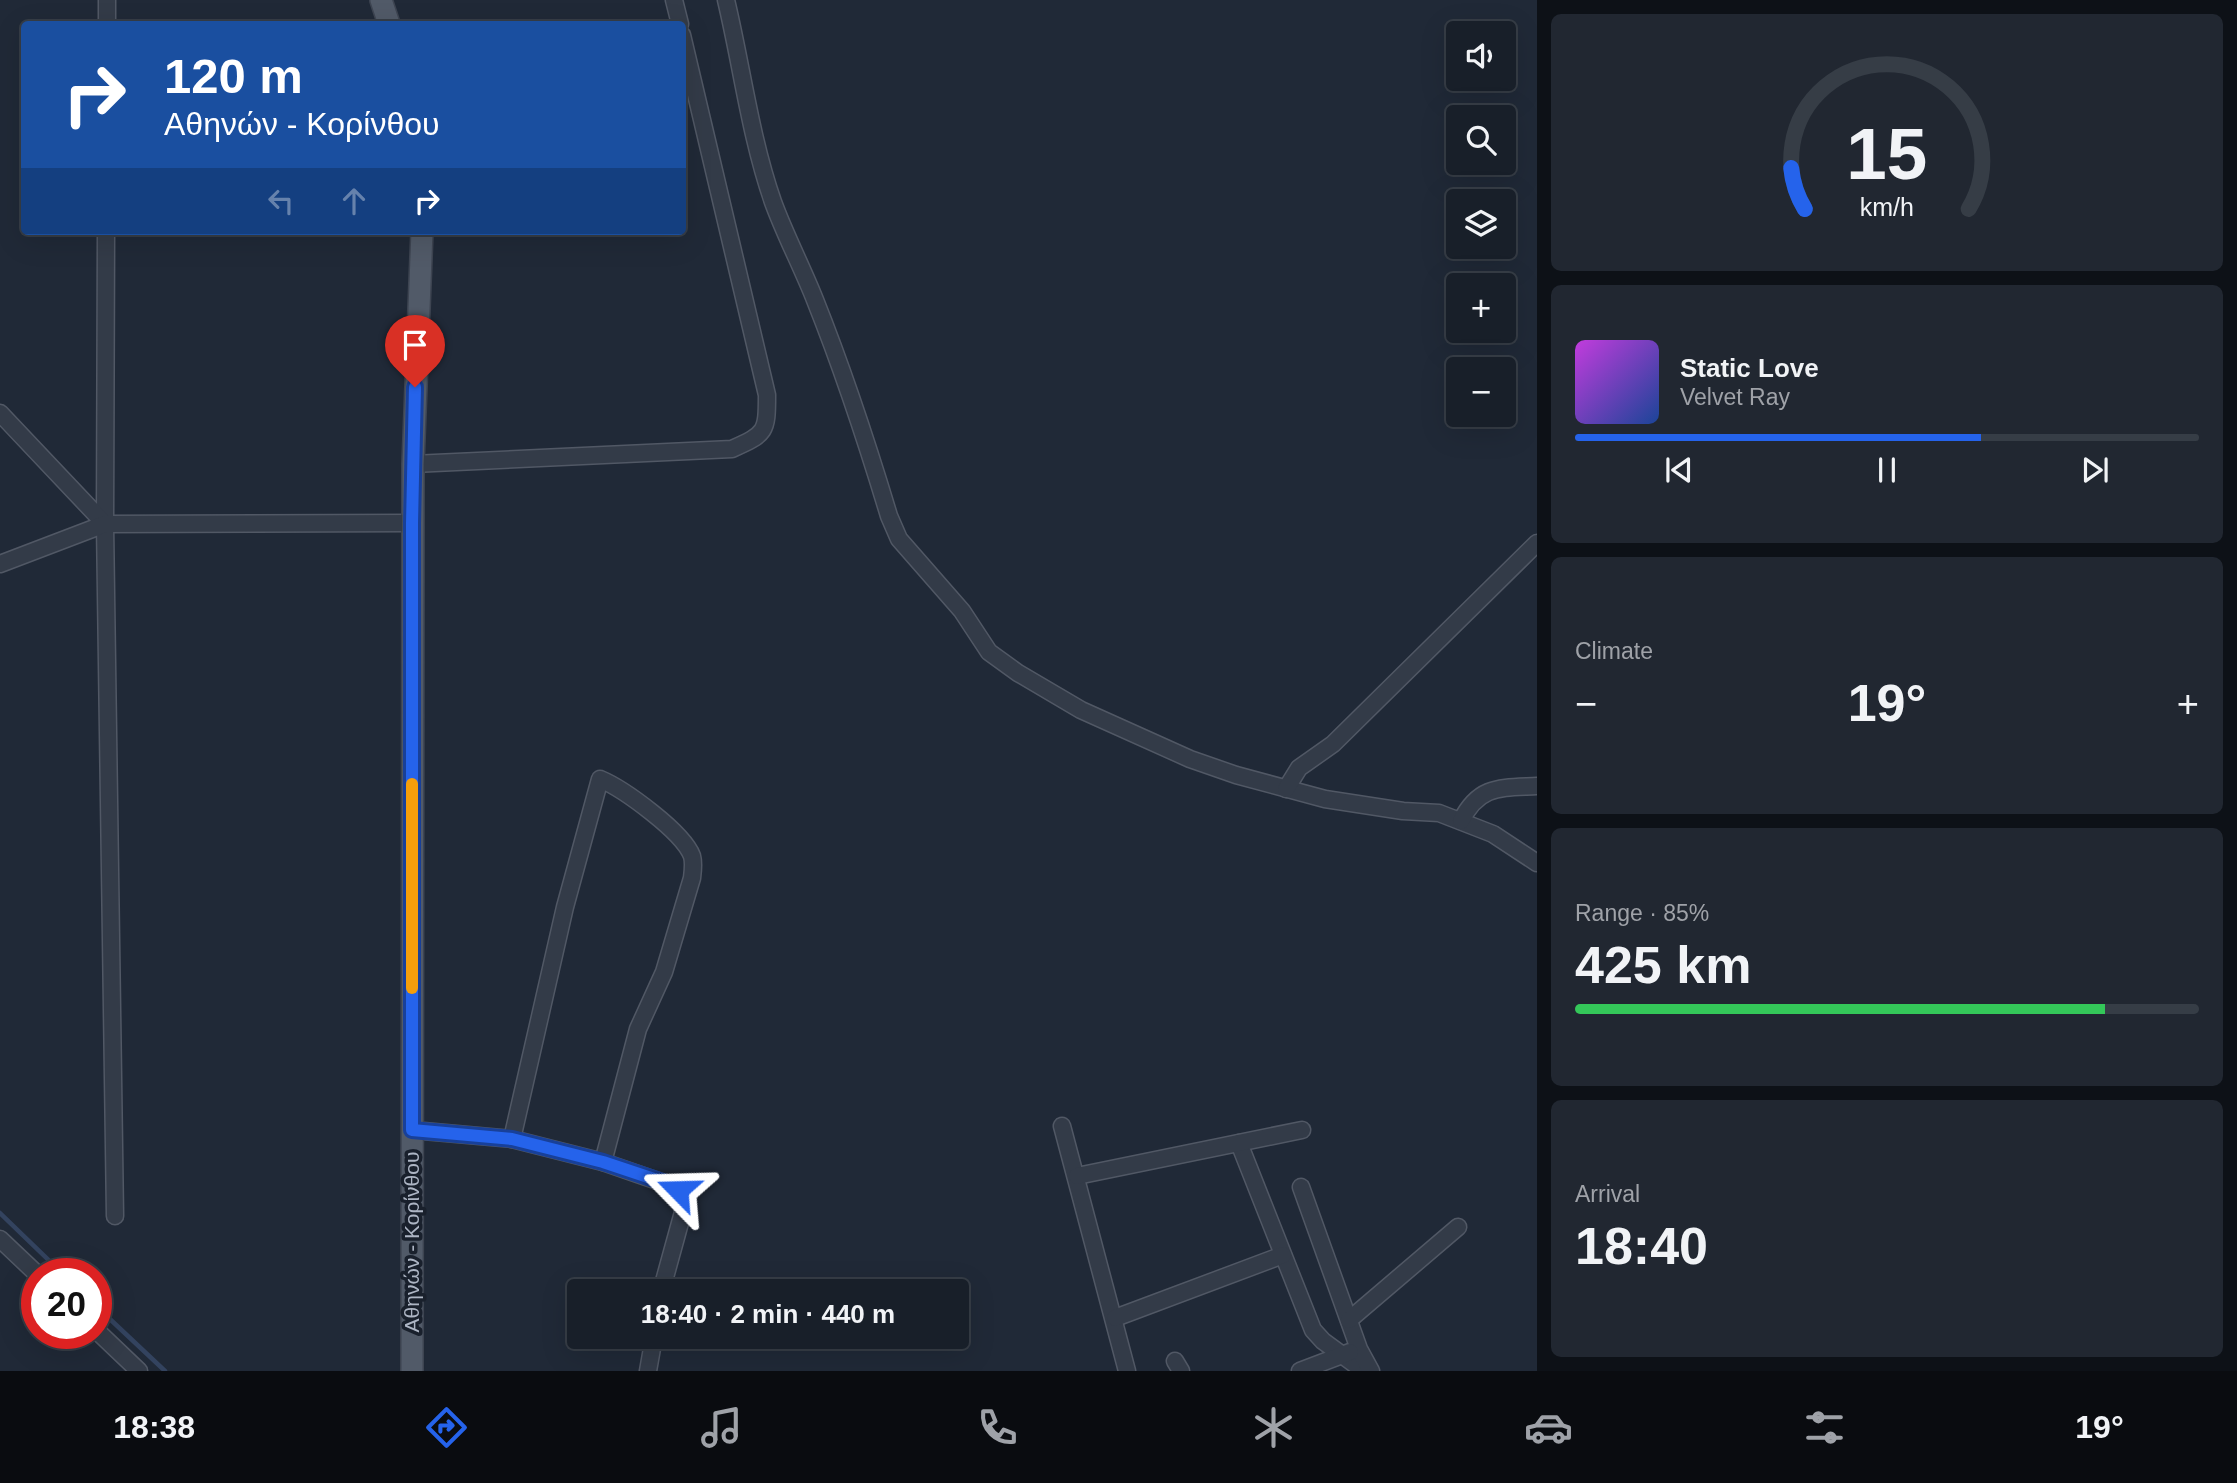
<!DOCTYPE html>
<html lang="en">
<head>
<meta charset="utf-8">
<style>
	body { margin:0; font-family:Helvetica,sans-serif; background:#212731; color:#f1f3f6; height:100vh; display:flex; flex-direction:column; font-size:26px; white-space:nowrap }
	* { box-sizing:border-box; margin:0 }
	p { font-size:23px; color:#9fa2a8 }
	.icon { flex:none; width:38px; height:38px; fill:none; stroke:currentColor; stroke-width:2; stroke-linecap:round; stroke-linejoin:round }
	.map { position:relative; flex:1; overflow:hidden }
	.drawer { display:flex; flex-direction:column; gap:14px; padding:14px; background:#0d1117; width:700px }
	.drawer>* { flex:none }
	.banner { position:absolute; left:21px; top:21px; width:665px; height:214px; border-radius:7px; box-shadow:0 7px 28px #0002,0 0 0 2px #363d46; background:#1a4fa0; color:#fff; overflow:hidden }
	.controls { position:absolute; left:1446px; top:21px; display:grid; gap:14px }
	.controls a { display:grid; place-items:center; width:70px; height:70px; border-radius:7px; background:#181f29; box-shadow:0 7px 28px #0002,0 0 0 2px #363d46; font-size:35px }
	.speed { position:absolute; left:21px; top:1258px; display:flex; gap:14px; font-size:35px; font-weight:700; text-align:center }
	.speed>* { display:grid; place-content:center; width:91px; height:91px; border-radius:50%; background:#181f29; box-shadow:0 7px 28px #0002,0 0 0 2px #363d46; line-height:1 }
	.speed .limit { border:10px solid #d22; background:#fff; color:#111 }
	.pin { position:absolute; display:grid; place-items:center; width:60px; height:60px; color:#fff; margin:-72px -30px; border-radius:50% 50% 50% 0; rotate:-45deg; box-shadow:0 0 7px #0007 }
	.pin .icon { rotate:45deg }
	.me { position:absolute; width:77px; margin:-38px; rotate:292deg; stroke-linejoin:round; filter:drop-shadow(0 0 5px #0008) }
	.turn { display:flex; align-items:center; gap:24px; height:147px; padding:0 28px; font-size:32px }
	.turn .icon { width:91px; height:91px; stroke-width:2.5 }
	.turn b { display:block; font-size:49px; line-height:60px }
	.lanes { display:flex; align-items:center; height:66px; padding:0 28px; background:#0003; justify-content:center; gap:35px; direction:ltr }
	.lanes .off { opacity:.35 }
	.big { font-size:52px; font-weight:600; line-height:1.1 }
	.drawer .widget { flex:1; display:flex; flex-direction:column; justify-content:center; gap:10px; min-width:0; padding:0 24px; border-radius:10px; background:#212731 }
	.drawer .dial { align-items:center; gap:0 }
	.dial svg { height:182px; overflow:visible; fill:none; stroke:#363d46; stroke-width:7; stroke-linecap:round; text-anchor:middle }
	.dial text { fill:#f1f3f6; stroke:none }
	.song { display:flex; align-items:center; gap:21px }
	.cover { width:84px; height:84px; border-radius:10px; background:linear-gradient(135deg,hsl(290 70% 55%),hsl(220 70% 35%)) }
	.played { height:7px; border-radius:4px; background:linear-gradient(90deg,#2563eb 65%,#363d46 65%) }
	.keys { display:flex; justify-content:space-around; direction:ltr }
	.heat { display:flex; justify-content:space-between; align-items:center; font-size:38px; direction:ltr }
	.charge { height:10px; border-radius:5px; background:linear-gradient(90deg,#34c759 85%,#363d46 0) }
	.trip { position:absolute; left:567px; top:1279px; width:402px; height:70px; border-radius:7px; background:#181f29; box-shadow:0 7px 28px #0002,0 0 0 2px #363d46; font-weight:600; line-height:70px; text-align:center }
	.tabs { display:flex; height:112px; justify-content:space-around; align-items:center; background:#0a0c10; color:#9fa2a8 }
	.tabs .icon { width:49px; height:49px }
	.tabs .active { color:#2563eb }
	.tabs b { font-size:32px; color:#f1f3f6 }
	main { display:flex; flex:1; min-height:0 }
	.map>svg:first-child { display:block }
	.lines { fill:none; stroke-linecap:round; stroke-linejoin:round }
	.stream { stroke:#33435f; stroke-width:4.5 }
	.minor-casing { stroke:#515865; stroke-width:19 }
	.major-casing { stroke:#3d4451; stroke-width:24 }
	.minor { stroke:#333b48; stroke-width:16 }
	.major { stroke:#515a68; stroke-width:21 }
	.route-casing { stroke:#184099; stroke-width:18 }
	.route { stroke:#2563eb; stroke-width:12 }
	.slow { stroke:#f59e0b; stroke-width:12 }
	.labels { text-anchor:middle; stroke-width:7; stroke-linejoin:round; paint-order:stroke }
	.street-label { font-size:21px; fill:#adb5c4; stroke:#19202c }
</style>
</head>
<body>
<main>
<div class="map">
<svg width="1537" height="1371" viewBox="0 0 1537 1371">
	<rect width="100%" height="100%" fill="#202937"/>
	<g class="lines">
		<g class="stream">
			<path d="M0 1213 63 1274"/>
			<path d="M96 1306 165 1371"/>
		</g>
		<g class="minor-casing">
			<g id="minor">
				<path d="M674 0 680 24"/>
				<path d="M726 0C742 67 750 136 773 202 785 235 802 267 815 300 843 370 867 443 889 516L899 539 962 611 989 652 1018 673 1081 710 1190 759 1236 775 1325 799 1403 811 1439 813 1493 834 1537 863"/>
				<path d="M107 24V0"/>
				<path d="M106 231 105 524 115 1216"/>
				<path d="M0 413 105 524"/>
				<path d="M413 464 732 449C766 434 767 432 767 395L682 35"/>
				<path d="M0 564 105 524 412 523"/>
				<path d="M1286 789 1299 768 1333 744 1537 543"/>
				<path d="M1461 821C1479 785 1500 788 1537 786"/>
				<path d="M1062 1126 1127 1371"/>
				<path d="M412 1130 512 1139 603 1162 675 1187 683 1200V1212L661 1292"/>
				<path d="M512 1139 565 907 600 779C624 789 683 832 692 856 694 863 693 870 692 878L664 972 638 1029 603 1162"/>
				<path d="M1239 1143 1313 1330 1323 1341 1364 1371"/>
				<path d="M1077 1176 1302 1130"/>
				<path d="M1301 1187 1359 1349 1371 1371"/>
				<path d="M0 1239 37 1274"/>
				<path d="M1115 1318 1283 1255"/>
				<path d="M1349 1320 1458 1227"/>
				<path d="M96 1330 139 1371"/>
				<path d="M1175 1361 1181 1371"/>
				<path d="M648 1371 654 1337"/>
				<path d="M1300 1371 1350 1352"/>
			</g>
		</g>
		<g class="major-casing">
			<g id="major">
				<path d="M381 0 389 24"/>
				<path d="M412 1371 413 464 422 231"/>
			</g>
		</g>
		<use href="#minor" class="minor"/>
		<use href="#major" class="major"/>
	</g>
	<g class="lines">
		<g class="route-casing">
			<path id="route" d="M415 387 412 523V1130L512 1139 603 1162 675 1186 678 1190"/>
		</g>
		<use href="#route" class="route"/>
		<path class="slow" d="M412 988V784"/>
	</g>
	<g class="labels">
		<g class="street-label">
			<text transform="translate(412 1242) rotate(-90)" y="7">Αθηνών - Κορίνθου</text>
		</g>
	</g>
</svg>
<div class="controls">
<a><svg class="icon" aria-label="sound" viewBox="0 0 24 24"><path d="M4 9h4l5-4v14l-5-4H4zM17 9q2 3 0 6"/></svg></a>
<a><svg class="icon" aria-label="search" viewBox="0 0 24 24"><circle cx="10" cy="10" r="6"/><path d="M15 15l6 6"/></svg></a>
<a><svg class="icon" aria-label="layers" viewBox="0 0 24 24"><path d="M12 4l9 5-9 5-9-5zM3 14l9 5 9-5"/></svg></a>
<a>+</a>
<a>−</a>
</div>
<div class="speed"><div class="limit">20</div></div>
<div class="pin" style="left:415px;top:387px;background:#d93025"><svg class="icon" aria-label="arrive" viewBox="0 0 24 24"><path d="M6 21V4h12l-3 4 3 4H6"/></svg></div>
<svg class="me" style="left:678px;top:1190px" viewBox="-20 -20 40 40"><path d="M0-17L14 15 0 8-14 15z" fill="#2563eb" stroke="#fff" stroke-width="4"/></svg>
<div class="trip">18:40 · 2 min · 440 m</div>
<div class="banner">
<div class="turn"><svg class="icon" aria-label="right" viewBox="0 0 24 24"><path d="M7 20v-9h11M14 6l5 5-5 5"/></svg><div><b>120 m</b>Αθηνών - Κορίνθου</div></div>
<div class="lanes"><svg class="icon off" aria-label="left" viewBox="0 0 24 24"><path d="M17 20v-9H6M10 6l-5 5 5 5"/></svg><svg class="icon off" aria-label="ahead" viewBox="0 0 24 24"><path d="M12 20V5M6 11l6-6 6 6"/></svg><svg class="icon" aria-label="right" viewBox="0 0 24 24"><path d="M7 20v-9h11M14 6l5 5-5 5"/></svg></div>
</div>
</div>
<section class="drawer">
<div class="widget dial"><svg viewBox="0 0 100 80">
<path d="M14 69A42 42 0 1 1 86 69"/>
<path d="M14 69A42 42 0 0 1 8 51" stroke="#2563eb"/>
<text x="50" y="56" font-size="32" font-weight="700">15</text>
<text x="50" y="72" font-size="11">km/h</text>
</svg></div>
<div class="widget">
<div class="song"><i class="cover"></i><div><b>Static Love</b><p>Velvet Ray</p></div></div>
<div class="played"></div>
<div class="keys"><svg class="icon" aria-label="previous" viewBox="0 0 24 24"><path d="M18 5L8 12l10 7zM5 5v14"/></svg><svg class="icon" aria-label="pause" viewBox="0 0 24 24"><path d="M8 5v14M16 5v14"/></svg><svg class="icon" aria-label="next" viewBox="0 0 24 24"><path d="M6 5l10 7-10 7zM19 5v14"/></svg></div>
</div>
<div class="widget"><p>Climate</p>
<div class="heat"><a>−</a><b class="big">19°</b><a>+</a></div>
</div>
<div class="widget"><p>Range · 85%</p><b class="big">425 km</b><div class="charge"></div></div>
<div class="widget"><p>Arrival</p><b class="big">18:40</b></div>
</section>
</main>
<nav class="tabs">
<b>18:38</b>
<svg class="icon active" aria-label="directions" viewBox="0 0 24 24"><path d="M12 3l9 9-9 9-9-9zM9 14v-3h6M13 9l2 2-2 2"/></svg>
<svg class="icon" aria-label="music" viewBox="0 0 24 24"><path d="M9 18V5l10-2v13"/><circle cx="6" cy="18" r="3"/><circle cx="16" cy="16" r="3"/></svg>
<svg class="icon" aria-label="phone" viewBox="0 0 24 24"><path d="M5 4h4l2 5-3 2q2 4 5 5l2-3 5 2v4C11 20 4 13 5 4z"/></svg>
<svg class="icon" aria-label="climate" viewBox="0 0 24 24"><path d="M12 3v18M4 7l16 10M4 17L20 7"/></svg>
<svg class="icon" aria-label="car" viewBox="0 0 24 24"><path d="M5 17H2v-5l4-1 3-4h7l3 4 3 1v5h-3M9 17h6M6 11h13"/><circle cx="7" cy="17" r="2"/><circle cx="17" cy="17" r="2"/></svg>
<svg class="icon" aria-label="filters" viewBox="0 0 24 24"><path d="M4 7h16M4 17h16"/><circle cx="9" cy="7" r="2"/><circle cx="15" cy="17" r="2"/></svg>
<b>19°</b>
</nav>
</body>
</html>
